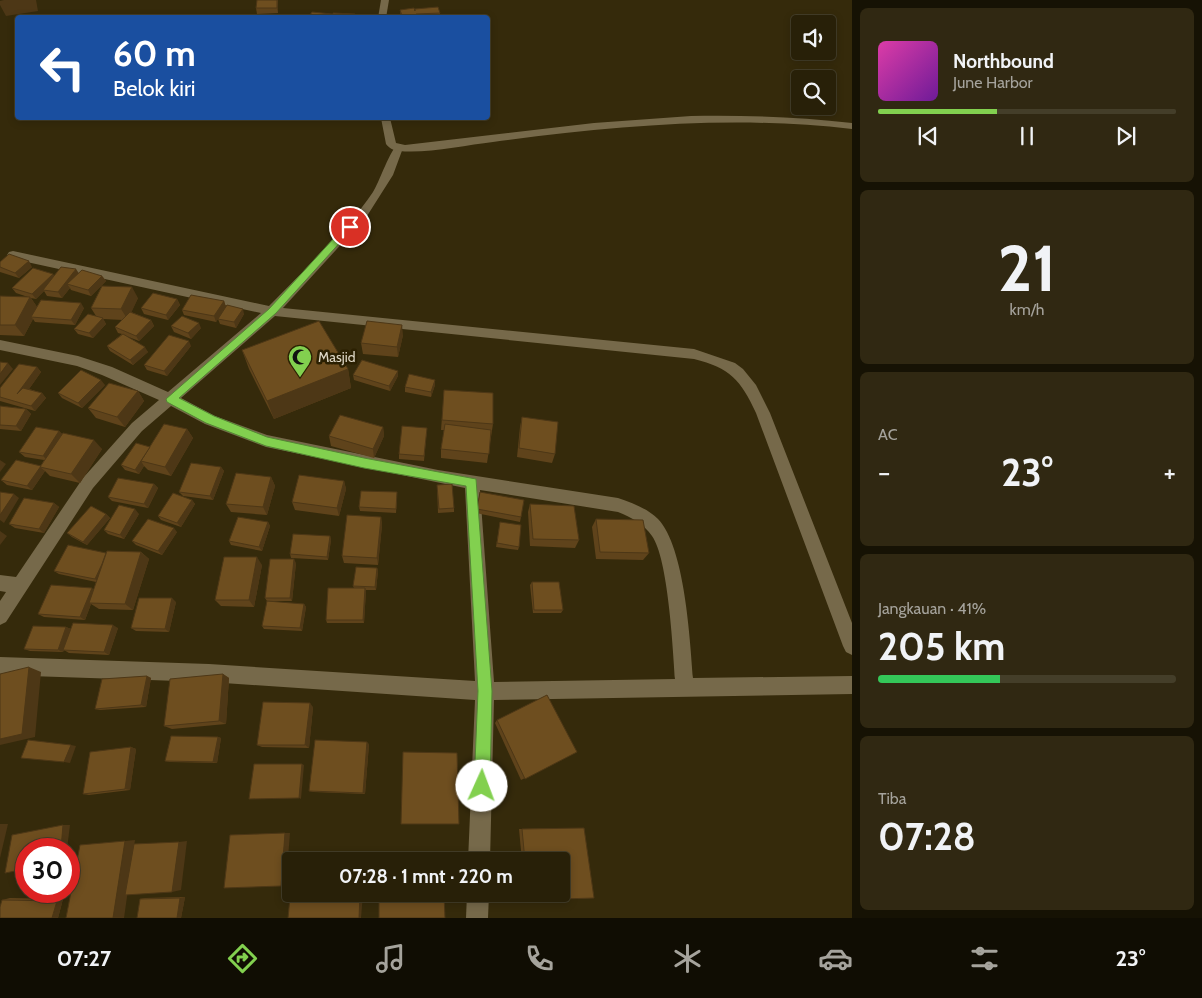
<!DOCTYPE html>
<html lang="id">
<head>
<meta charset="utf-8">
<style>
	body { margin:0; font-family:Cabin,sans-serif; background:#302812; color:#f1f3f6; height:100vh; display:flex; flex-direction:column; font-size:19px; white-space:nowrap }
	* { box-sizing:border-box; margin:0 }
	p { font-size:16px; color:#a5a39c }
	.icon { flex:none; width:28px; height:28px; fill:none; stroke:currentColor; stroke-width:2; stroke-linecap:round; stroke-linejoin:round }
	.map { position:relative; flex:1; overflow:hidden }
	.sheet { display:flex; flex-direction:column; gap:8px; padding:8px; background:#161204; width:350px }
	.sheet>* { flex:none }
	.banner { position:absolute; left:15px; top:15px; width:475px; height:105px; border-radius:5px; box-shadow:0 2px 8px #0003,0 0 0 1px #443e29; background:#1a4fa0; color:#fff; overflow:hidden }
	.tools { position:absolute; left:791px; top:15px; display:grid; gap:10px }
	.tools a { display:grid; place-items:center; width:45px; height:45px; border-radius:5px; background:#282008; box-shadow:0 2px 8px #0003,0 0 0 1px #443e29; font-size:25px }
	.speed { position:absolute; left:15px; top:838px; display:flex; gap:10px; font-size:25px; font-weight:700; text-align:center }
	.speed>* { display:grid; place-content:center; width:65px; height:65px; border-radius:50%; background:#282008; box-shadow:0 2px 8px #0003,0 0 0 1px #443e29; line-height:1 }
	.speed .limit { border:8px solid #d22; background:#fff; color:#111 }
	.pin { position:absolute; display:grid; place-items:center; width:42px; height:42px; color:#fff; margin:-21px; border:2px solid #fff; border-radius:50%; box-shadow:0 1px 5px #0007 }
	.me { position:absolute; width:55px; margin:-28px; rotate:2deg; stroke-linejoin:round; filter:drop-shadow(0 0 4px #0008) }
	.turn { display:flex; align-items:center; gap:18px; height:105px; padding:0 15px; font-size:22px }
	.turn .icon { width:65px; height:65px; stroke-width:2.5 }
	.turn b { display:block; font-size:35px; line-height:42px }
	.big { font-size:38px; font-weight:700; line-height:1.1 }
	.sheet .card { flex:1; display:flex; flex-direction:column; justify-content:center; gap:8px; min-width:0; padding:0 18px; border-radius:8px; background:#302812 }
	.sheet .dial { align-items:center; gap:0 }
	.dial b { font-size:65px; line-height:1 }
	.song { display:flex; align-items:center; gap:15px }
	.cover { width:60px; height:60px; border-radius:8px; background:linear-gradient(135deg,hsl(320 70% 55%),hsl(280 70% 35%)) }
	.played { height:5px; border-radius:2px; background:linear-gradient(90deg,#82d04f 40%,#443e29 40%) }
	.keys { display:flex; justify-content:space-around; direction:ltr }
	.heat { display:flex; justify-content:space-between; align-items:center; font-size:28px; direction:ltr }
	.charge { height:8px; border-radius:4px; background:linear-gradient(90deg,#34c759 41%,#443e29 0) }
	.trip { position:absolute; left:282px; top:852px; width:288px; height:50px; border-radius:5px; background:#282008; box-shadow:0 2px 8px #0003,0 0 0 1px #443e29; font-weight:700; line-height:50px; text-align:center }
	.tab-bar { display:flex; height:80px; justify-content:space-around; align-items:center; background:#100d03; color:#a5a39c }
	.tab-bar .icon { width:35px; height:35px }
	.tab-bar .current { color:#82d04f }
	.tab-bar b { font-size:22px; color:#f1f3f6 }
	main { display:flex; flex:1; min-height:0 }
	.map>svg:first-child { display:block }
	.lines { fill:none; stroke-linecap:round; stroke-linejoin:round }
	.street { fill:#76694a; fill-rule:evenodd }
	.secondary { fill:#76694a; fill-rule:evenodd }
	.wall { fill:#5f431b }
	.shaded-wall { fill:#4d3716 }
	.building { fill:#6e4e1f; stroke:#4d3716 }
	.route { fill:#82d04f; stroke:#548733 }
	.labels { text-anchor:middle; stroke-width:5; stroke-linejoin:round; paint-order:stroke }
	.poi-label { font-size:14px; fill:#dfd8c7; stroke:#2b2002; text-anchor:start }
</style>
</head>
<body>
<main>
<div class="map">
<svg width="852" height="918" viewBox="0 0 852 918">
	<rect width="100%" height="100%" fill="#352a0b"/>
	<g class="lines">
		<g class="street">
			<path d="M398 145 403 148 393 175 367 216 283 308 694 349 735 363 743 369 756 385 770 413 852 623V655L846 652 843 646 756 413C741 380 730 368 694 359L275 316 181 398 215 416 267 435 438 470 618 498C632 503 647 508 658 519 685 547 690 640 693 678L852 676V694L494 700 490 861H468L475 700 209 682 0 675V657L209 664 475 681 465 488 266 447 205 424 171 406 142 431 93 488 6 622 0 625V601L6 592 0 591V575L16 577 83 478 132 423 159 400 102 375 77 366 0 350V340L78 356 112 367 168 392 261 313 13 259 9 258 7 255 9 252 13 251 269 306C303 271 347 231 373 192 379 183 391 147 398 145ZM480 490 618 512C631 517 644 524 652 536 668 558 673 648 675 679L494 682Z"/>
			<path d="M467 894H489L488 918H466Z"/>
		</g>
		<g class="secondary">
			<path d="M381 0H389L386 18H378Z"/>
			<path d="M691 116C745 115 798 117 852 123V129C732 115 613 126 493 142 466 145 426 154 399 151 394 151 389 148 386 144L381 118H390L396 143 405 145 594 123Z"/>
		</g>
	</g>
	<g class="wall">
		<path d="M278 0V13L257 14 256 8Z"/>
		<path d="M400 10 440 13V18H401Z"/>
		<path d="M0 262 32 267 19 278 0 272Z"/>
		<path d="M79 273 102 276 106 281 91 296 71 290 70 288 62 298 47 296 44 291 36 299 31 298 37 307 84 308 75 325 35 322 33 319 24 336 0 335V297H28L16 293 12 288 53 274 54 276Z"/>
		<path d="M138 298 131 312 151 320 154 326 139 341 126 336 148 352 133 365 110 351 107 346 122 334 118 333 115 327 123 320 103 319 106 324 93 338 78 334 74 329 96 316 91 308Z"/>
		<path d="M177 299 180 305 168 320 144 314 141 308Z"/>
		<path d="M224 301 226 307 244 314 236 328 220 324 218 319 216 322 184 315 182 310Z"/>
		<path d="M171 326 201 328 191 339 174 332Z"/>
		<path d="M403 335 398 357 363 354 361 343Z"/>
		<path d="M191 346 167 376 147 370 144 365Z"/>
		<path d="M242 350 348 369 351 388 274 419 249 369Z"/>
		<path d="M37 367 41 372 29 389 42 393 46 398 35 411 0 401V388Z"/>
		<path d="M353 375 398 376 390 391 354 380Z"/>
		<path d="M435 380V385L431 397 405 392V387Z"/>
		<path d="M105 385 82 408 62 398 58 393Z"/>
		<path d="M444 390 493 424 487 463 441 458V449L444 430H441Z"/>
		<path d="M138 391 144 401 125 427 96 418 88 408Z"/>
		<path d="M0 406 26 409 31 414 21 431 0 429Z"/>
		<path d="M522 417 555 454 552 463 517 457 520 427Z"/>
		<path d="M383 427 384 436 374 458 331 446 329 436Z"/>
		<path d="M427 428 424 461 399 459V454Z"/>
		<path d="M187 429 193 438 171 476 148 470 144 466 139 474 125 470 121 465 150 447Z"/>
		<path d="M59 431 62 434 102 449 80 483 50 476 45 471 32 490 7 485 1 480 41 466 44 460 25 457 19 452Z"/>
		<path d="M221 467 224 471 213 500 183 496 179 492Z"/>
		<path d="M271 477 275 486 267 515 231 512 226 504Z"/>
		<path d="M344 481 346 489 339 516 295 510 292 502Z"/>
		<path d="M154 484 158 488 148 508 112 501 108 497Z"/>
		<path d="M437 485 454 508V512L438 513Z"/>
		<path d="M480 492 521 517 520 522 476 513Z"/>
		<path d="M397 497 396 513 360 511 359 507Z"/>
		<path d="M192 500 195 504 181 527 161 520 158 516Z"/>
		<path d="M54 503 59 507 44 533 15 528 9 524Z"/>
		<path d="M530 504 579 540 575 548 530 546 528 512Z"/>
		<path d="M106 514 110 518 87 545 72 537 67 533Z"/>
		<path d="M139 514 124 539 108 534 104 530Z"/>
		<path d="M381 517 382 525 378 565 344 563 342 556Z"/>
		<path d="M596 519 649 553 643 560 596 559 592 527Z"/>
		<path d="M268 522 270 526 262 551 231 545 229 541Z"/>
		<path d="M500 522 519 547 518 550 496 547Z"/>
		<path d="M177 532 162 555 136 545 132 541Z"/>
		<path d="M330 536 331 540 328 560 291 558 290 554Z"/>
		<path d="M141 552 149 559 133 610 99 609 91 604 85 620 44 617 38 614 94 590 96 582 59 574 54 571 106 553Z"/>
		<path d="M296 563 292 601H267L265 598Z"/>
		<path d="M262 565 254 607 221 606 215 600Z"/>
		<path d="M377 568 378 571 376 590H366L364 623H327L326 620 354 588 353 586Z"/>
		<path d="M532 582 563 610 561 613H533L530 585Z"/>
		<path d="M176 602 169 632 136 631 131 628Z"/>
		<path d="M304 604 306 607 302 631 264 629 262 626Z"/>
		<path d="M66 627 71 629 118 628 109 655 69 653 64 650 63 652 30 651 24 649Z"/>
		<path d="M223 674 229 678 226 724 172 729 164 726Z"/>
		<path d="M147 676 151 678 146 707 100 710 95 709Z"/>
		<path d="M313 707 309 748 262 747 257 745Z"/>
		<path d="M497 720 577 752 521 780 495 723Z"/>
		<path d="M218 737 221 738 217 763 170 762 165 761Z"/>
		<path d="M369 744 365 794 313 792 309 791Z"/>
		<path d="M131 747 136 749 130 790 89 795 83 794Z"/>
		<path d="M584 828 594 898 528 900 525 897V894H561V861H522L519 829Z"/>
		<path d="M299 860 364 861H294Z"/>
		<path d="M185 897 181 918 140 899 145 898Z"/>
		<path d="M10 898 63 899 58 918 2 900Z"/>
	</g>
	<g class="shaded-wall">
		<path d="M4 0H36L38 11 6 16 0 5V1Z"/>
		<path d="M278 0V13L277 8Z"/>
		<path d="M29 261 32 267 19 278 15 273Z"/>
		<path d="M76 269 80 275 67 284 70 288 62 298 58 292Z"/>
		<path d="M53 274 56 280 43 290 44 291 36 299 32 294Z"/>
		<path d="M102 276 106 281 91 296 88 290Z"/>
		<path d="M132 287 138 298 128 320 121 309Z"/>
		<path d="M30 297 38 308 31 317 33 319 24 336 15 325Z"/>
		<path d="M177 299 180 305 168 320 166 315Z"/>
		<path d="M224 301 226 307 216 322 214 316Z"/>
		<path d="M81 303 84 308 75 325 71 320Z"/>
		<path d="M243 309 244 314 236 328 234 322Z"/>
		<path d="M103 318 106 324 93 338 89 333Z"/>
		<path d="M151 320 154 326 139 341 136 336Z"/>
		<path d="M199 323 201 328 191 339 188 333Z"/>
		<path d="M402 325 403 335 398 357 397 347Z"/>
		<path d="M189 341 191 346 167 376 164 371Z"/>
		<path d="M145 347 148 352 133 365 130 360Z"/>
		<path d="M8 363 13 369 0 385V374Z"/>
		<path d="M37 367 41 372 22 399 17 394Z"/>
		<path d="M348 369 351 388 274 419 267 401Z"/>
		<path d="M398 371V376L390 391 389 386Z"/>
		<path d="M101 380 105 385 82 408 78 403Z"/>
		<path d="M435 380V385L431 397V392Z"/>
		<path d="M138 391 144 401 125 427 117 417Z"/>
		<path d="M42 393 46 398 35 411 31 406Z"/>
		<path d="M26 409 31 414 21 431 16 426Z"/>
		<path d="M383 427 384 436 374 458 373 449Z"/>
		<path d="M187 429 193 438 171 476 165 467Z"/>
		<path d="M59 431 64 436 48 461 43 456Z"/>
		<path d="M94 440 102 449 80 483 71 474Z"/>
		<path d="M0 460 6 464 0 472Z"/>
		<path d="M141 461 144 466 139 474 135 470Z"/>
		<path d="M40 467 45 471 32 490 27 486Z"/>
		<path d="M221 467 224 471 213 500 210 496Z"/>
		<path d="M271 477 275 486 267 515 263 507Z"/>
		<path d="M344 481 346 489 339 516 337 508Z"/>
		<path d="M154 484 158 488 148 508 144 504Z"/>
		<path d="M14 494 19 498 4 523 0 520V515Z"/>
		<path d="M192 500 195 504 181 527 177 523Z"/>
		<path d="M54 503 59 507 44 533 39 529Z"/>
		<path d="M135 509 139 514 124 539 120 535Z"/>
		<path d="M106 514 110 518 87 545 83 542Z"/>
		<path d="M381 517 382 525 378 565 377 558Z"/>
		<path d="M268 522 270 526 262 551 259 547Z"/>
		<path d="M174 528 177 532 162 555 158 551Z"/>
		<path d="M0 531 7 536 0 545Z"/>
		<path d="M330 536 331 540 328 560 327 557Z"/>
		<path d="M141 552 149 559 133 610 125 604Z"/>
		<path d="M108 553 99 583 95 579Z"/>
		<path d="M257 557 262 565 254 607 249 600Z"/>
		<path d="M294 559 296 563 292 601 290 598Z"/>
		<path d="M377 568 378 571 376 590 375 587Z"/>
		<path d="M92 588 96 592 89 603 91 604 85 620 80 617Z"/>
		<path d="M365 588 366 591 364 623 363 620Z"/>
		<path d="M172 598 176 602 169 632 165 629Z"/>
		<path d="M304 604 306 607 302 631 300 628Z"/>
		<path d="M113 625 118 628 109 655 104 652Z"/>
		<path d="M66 627 71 629 63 652 58 650Z"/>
		<path d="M29 667 41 672 35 737 0 745V739Z"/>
		<path d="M223 674 229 678 226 724 219 721Z"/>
		<path d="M147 676 151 678 146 707 141 705Z"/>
		<path d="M310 703 313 707 309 748 305 745Z"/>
		<path d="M218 737 221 738 217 763 213 762Z"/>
		<path d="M367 742 369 744 365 794 363 793Z"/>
		<path d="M71 745 76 746 70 763 64 762Z"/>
		<path d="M131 747 136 749 130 790 125 789Z"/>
		<path d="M302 764 304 765 301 799 299 798Z"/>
		<path d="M0 824H8L0 858Z"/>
		<path d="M63 825H70L67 849H61Z"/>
		<path d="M285 833H290L286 884 281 886Z"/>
		<path d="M135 840 124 918H113L125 841Z"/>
		<path d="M187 841 181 890 172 892 179 842Z"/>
		<path d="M360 894H363L361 918H359Z"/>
		<path d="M185 897 181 918H177L180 898Z"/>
		<path d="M63 899 58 918H52L57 901Z"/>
	</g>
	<g class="building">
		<path d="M257 0H277V8H256Z"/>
		<path d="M438 7 440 13 416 14 418 18H403L400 10 414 8 415 11V9Z"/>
		<path d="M312 12 332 14 330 18H308Z"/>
		<path d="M333 13 355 14 354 18H332Z"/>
		<path d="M9 254 29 261 15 273 0 267V262Z"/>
		<path d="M61 267 76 269 58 292 43 290Z"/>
		<path d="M33 268 53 274 32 294 12 288Z"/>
		<path d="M82 270 102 276 88 290 67 284Z"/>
		<path d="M102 286 132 287 121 309 91 308Z"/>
		<path d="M153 293 177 299 166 315 141 308Z"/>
		<path d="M191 295 224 301 214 316 182 310Z"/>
		<path d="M0 296 30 297 15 325H0Z"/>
		<path d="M41 300 81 303 71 320 31 317Z"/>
		<path d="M227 305 243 309 234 322 218 319Z"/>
		<path d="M130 312 151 320 136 336 115 327Z"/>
		<path d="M88 314 103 318 89 333 74 329Z"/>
		<path d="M182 316 199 323 188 333 171 326Z"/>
		<path d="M319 321 348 369 267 401 242 350Z"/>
		<path d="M367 321 402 325 397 347 361 343Z"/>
		<path d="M123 334 145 347 130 360 107 346Z"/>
		<path d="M169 335 189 341 164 371 144 365Z"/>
		<path d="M362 360 398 371 389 386 353 375Z"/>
		<path d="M0 362 8 363 0 374Z"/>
		<path d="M19 364 37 367 17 394 23 388 42 393 31 406 0 397V388Z"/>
		<path d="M81 370 101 380 78 403 58 393Z"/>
		<path d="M409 374 435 380 431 392 405 387Z"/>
		<path d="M109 383 138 391 117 417 88 408Z"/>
		<path d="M444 390 493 393V424L442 420Z"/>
		<path d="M0 406 26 409 16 426 0 425Z"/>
		<path d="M340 415 383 427 373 449 329 436Z"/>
		<path d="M522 417 558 422 555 454 519 448Z"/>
		<path d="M164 424 187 429 165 467 141 461Z"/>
		<path d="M445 424 491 430 489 454 441 449Z"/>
		<path d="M402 426 427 428 424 456 399 454Z"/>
		<path d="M36 427 59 431 43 456 19 452Z"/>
		<path d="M63 433 94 440 71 474 40 467Z"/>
		<path d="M136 443 150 447 135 470 121 465Z"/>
		<path d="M16 460 41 466 27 486 1 480Z"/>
		<path d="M191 463 221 467 210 496 179 492Z"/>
		<path d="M236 473 271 477 263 507 226 504Z"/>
		<path d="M299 475 344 481 337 508 292 502Z"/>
		<path d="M118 478 154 484 144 504 108 497Z"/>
		<path d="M452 484 454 508 439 509 437 485Z"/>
		<path d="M361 491 397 492 396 509 359 507Z"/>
		<path d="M0 492 14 494 0 515Z"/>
		<path d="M480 492 524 500 521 517 477 509Z"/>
		<path d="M173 493 192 500 177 523 158 516Z"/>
		<path d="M24 498 54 503 39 529 9 524Z"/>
		<path d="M530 504 574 506 579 540 533 539Z"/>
		<path d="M119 505 135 509 120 535 104 530Z"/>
		<path d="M91 506 106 514 83 542 67 533Z"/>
		<path d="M347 515 381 517 377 558 342 556Z"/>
		<path d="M238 517 268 522 259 547 229 541Z"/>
		<path d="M148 519 174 528 158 551 132 541Z"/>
		<path d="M596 519 643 520 649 553 600 552Z"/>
		<path d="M500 522 521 525 519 547 497 543Z"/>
		<path d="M293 534 330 536 327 557 290 554Z"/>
		<path d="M68 545 106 553 102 564 95 579 54 571Z"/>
		<path d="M107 551 141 552 125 604 89 603Z"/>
		<path d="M224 557H257L249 600H215Z"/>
		<path d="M270 559H294L290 598H265Z"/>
		<path d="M356 567 377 568 375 587 353 586Z"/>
		<path d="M532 582H559L563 610H534Z"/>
		<path d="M51 585 92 588 80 617 38 614Z"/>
		<path d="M328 588H365L363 620H326Z"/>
		<path d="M139 598H172L165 629 131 628Z"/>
		<path d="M267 601 304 604 300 628 262 626Z"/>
		<path d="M73 623 113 625 104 652 63 650Z"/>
		<path d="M33 626 66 627 58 650 24 649Z"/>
		<path d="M29 667 22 734 0 739V674Z"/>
		<path d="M223 674 219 721 164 726 170 679Z"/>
		<path d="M147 676 141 705 95 709 102 679Z"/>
		<path d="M547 695 577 752 525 779 497 720Z"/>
		<path d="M263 702 310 703 305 745H257Z"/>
		<path d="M171 736 218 737 213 762 165 761Z"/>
		<path d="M28 740 71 745 64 762 21 758Z"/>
		<path d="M315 740 367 742 363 793 309 791Z"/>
		<path d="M131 747 125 789 83 794 90 752Z"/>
		<path d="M403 752 457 753 459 824H401Z"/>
		<path d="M254 764H302L299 798 249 799Z"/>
		<path d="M63 825 61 849H26V869L5 873 12 835Z"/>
		<path d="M584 828 594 898 528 900V894H561V861H525L522 829Z"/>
		<path d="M285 833 281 886 224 888 230 835Z"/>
		<path d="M125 841 113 918H66L80 845Z"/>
		<path d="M179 842 172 892 125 895 134 844Z"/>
		<path d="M291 887V894H360L359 918H288Z"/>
		<path d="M379 894H444L445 918H379Z"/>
		<path d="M180 898 177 918H137L140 899Z"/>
		<path d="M2 900 57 901 52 918H0V907Z"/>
	</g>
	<path class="route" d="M346 225H350L354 227 276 313 179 398 214 416 267 437 364 458 476 479 492 691 490 786 488 791 482 793 477 791 474 786 478 691 466 486 364 468 266 446 206 423 167 402 166 399 269 309Z"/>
	<defs>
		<g id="mosque-pin" transform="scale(1.25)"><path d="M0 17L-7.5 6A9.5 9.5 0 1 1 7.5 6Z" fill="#82d04f" stroke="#2b2002"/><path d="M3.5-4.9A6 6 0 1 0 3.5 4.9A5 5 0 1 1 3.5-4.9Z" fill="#111"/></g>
	</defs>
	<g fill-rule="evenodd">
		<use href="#mosque-pin" x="300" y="357"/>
	</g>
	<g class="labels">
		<g class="poi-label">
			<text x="318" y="362">Masjid</text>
		</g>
	</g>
</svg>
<div class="tools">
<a><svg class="icon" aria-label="sound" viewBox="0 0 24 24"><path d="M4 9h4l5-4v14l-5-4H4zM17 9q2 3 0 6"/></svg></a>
<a><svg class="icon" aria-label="search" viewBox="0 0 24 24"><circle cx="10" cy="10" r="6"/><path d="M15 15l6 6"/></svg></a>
</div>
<div class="speed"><div class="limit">30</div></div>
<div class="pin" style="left:350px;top:227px;background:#d93025"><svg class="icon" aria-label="arrive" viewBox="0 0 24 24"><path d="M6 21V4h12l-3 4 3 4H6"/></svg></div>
<svg class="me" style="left:482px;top:786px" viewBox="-20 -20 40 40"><circle r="19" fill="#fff"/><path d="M0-13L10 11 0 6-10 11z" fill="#82d04f"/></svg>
<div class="trip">07:28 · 1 mnt · 220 m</div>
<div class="banner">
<div class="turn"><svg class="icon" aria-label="left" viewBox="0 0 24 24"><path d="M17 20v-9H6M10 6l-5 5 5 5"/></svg><div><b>60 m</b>Belok kiri</div></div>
</div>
</div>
<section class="sheet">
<div class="card">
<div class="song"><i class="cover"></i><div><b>Northbound</b><p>June Harbor</p></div></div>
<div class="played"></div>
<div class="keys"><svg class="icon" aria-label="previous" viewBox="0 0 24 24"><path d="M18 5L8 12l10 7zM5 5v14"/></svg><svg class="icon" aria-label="pause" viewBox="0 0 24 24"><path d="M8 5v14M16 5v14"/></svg><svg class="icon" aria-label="next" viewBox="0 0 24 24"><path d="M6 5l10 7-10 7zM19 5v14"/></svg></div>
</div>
<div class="card dial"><b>21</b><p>km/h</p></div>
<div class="card"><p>AC</p>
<div class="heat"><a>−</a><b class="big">23°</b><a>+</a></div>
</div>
<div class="card"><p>Jangkauan · 41%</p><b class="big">205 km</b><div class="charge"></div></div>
<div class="card"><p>Tiba</p><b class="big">07:28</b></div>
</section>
</main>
<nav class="tab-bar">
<b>07:27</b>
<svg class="icon current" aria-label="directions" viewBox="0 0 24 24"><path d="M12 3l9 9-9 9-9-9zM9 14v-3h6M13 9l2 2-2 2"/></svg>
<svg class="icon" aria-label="music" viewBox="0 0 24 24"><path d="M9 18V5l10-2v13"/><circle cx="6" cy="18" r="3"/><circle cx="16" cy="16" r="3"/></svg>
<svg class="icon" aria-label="phone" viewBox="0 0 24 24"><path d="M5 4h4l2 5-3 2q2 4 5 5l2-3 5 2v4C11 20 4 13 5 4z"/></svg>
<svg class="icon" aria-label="climate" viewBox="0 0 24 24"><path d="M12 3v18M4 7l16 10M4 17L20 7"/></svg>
<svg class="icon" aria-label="car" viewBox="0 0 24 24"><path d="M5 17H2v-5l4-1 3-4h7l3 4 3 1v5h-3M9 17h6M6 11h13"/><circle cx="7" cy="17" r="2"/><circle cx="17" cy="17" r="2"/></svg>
<svg class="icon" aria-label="filters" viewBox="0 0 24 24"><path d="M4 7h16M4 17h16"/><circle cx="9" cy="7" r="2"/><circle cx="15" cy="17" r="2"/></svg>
<b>23°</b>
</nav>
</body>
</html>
